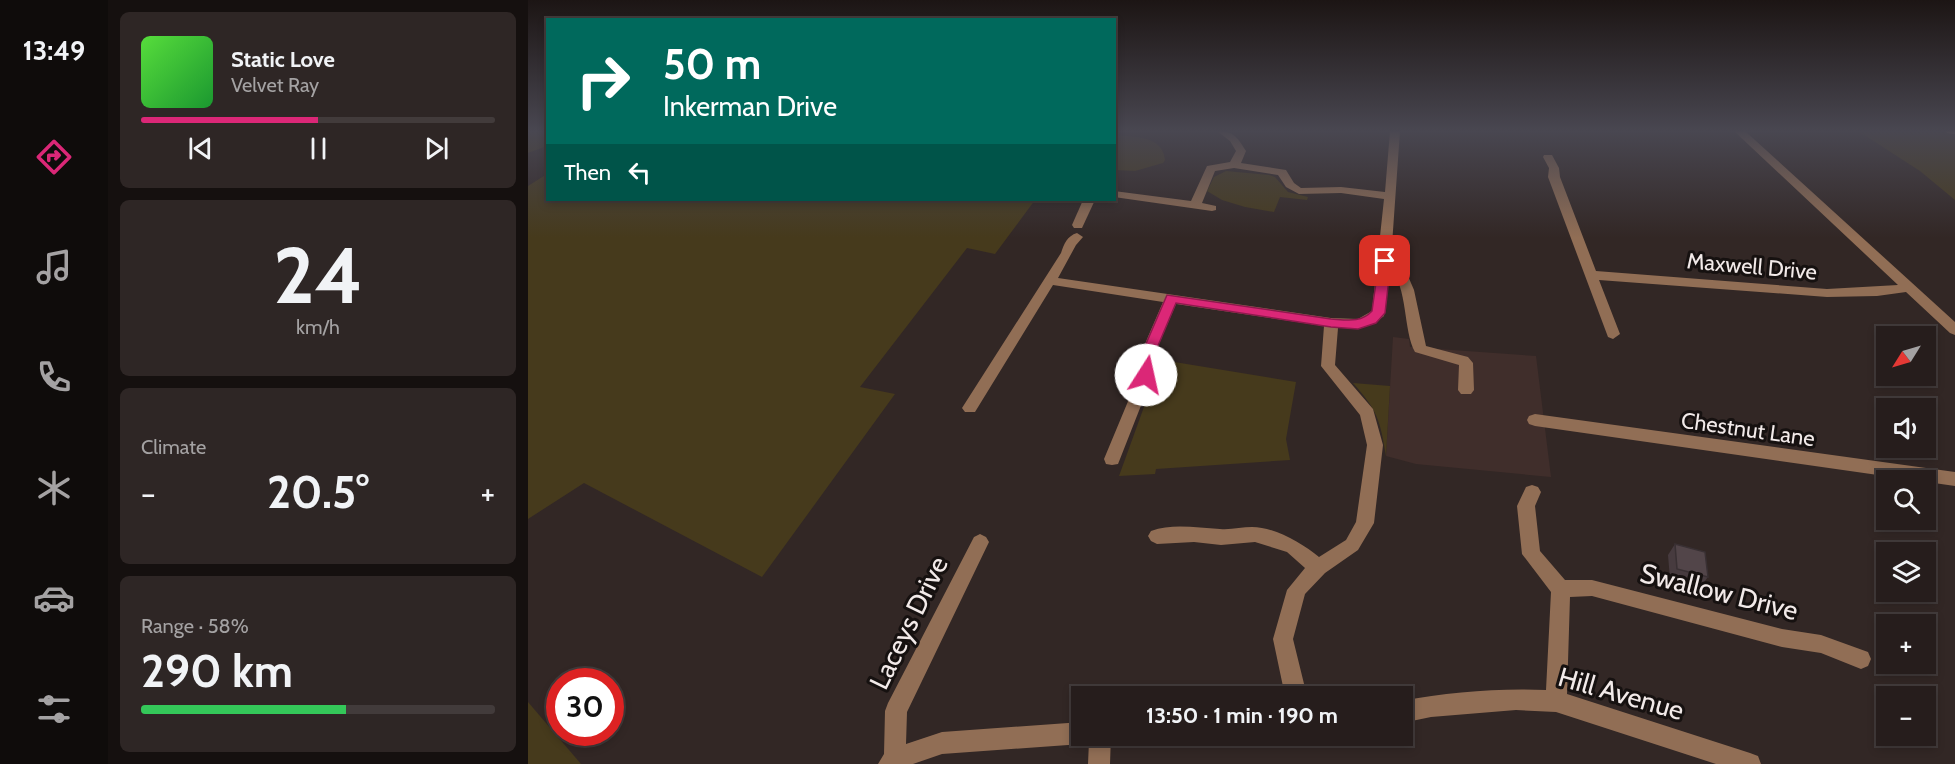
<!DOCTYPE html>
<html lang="en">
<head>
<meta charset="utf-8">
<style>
	body { margin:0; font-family:Cabin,sans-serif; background:#2e2625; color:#f1f3f6; height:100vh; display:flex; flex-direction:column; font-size:22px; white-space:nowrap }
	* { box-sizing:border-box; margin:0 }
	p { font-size:20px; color:#a4a2a3 }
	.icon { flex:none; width:33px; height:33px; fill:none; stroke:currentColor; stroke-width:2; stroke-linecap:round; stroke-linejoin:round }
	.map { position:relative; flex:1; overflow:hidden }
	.sheet { display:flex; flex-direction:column; gap:12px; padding:12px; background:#15100f; width:420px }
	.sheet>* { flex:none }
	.top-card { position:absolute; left:18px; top:18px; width:570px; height:183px; border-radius:0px; box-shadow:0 3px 9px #0003,0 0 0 2px #423b3b; background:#00695c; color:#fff; overflow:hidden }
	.needle { width:39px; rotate:233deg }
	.buttons { position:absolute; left:1348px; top:326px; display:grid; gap:12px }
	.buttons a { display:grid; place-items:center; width:60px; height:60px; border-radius:0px; background:#261d1c; box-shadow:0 3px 9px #0003,0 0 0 2px #423b3b; font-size:30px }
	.speed { position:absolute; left:18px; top:668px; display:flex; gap:12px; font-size:30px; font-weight:700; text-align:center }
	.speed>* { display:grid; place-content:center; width:78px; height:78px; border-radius:50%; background:#261d1c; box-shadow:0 3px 9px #0003,0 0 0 2px #423b3b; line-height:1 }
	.speed .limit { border:9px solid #d22; background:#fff; color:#111 }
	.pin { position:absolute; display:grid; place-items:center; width:51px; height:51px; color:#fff; margin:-26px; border-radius:12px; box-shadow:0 3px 9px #0006 }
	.me { position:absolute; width:66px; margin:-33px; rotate:10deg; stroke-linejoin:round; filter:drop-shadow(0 0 4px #0008) }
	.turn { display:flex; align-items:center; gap:21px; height:126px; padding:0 18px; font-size:27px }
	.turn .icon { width:78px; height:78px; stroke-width:2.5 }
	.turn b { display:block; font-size:42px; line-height:51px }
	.then { display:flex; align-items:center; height:57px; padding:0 18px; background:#0003; gap:12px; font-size:22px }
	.big { font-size:45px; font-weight:700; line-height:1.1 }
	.sheet .card { flex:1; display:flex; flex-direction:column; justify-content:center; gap:9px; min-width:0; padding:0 21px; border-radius:9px; background:#2e2625 }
	.sheet .dial { align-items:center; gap:0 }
	.dial b { font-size:78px; line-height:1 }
	.song { display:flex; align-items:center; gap:18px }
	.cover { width:72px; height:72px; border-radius:9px; background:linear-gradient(135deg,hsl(110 70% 55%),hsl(130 70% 35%)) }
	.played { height:6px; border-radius:3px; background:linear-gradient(90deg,#db2777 50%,#423b3b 50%) }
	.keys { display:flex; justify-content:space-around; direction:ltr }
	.heat { display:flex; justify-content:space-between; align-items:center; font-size:33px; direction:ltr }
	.charge { height:9px; border-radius:4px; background:linear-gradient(90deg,#34c759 58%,#423b3b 0) }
	.trip { position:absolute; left:543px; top:686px; width:342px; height:60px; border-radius:0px; background:#261d1c; box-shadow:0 3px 9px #0003,0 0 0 2px #423b3b; font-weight:700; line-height:60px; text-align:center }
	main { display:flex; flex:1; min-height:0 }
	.tab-bar { display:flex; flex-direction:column; width:108px; justify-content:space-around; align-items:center; background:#0f0c0b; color:#a4a2a3 }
	.tab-bar .icon { width:42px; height:42px }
	.tab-bar .current { color:#db2777 }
	.tab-bar b { font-size:27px; color:#f1f3f6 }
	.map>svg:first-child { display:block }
	.built { fill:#402e2b }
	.green { fill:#463a1c }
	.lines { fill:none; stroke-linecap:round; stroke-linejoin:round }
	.minor { fill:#916e55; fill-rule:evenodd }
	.major { fill:#fab27b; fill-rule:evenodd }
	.wall { fill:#473b3f }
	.building { fill:#524549; stroke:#393033; stroke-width:1.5 }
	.route { fill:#db2777; stroke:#8e194d; stroke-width:1.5 }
	.labels { text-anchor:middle; stroke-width:6; stroke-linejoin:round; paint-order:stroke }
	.street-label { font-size:22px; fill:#f2eae9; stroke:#161110 }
	.near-street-label { font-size:27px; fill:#f2eae9; stroke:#161110 }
</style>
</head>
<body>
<main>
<nav class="tab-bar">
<b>13:49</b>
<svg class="icon current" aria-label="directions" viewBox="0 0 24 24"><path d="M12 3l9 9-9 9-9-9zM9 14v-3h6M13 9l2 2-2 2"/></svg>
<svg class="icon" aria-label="music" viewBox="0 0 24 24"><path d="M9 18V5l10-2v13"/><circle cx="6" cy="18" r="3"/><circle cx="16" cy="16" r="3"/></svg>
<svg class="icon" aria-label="phone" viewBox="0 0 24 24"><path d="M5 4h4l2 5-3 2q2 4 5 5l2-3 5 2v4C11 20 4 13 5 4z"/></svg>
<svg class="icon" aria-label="climate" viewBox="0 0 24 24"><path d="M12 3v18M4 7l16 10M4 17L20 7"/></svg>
<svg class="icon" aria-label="car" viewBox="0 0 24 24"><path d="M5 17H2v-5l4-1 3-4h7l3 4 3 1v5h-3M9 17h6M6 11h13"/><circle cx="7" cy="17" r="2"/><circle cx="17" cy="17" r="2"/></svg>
<svg class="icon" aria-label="filters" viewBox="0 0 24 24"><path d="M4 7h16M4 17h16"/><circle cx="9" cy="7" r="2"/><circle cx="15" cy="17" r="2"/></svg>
</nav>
<section class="sheet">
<div class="card">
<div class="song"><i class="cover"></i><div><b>Static Love</b><p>Velvet Ray</p></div></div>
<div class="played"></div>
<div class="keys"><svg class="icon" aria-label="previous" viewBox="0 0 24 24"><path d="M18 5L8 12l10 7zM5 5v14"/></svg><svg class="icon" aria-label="pause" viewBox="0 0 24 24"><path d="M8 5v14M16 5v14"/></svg><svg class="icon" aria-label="next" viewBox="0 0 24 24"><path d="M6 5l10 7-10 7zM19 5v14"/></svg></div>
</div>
<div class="card dial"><b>24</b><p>km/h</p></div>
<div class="card"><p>Climate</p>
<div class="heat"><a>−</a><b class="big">20.5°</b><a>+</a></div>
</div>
<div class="card"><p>Range · 58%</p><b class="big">290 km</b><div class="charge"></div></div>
</section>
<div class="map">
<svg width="1427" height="764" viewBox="0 0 1427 764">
	<rect width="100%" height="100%" fill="#322725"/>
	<path class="built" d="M865 337 881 339 882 347 1008 356 1023 477 888 464 858 456Z"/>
	<g class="green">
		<path d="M0 131H19V146L0 153Z"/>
		<path d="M1330 131H1410L1427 134V200L1392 171Z"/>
		<path d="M587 135C605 137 635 135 637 160L635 163 607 171 587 170Z"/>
		<path d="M698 171 741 175 747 177 760 192 780 197 779 200 752 197 746 212 717 207 694 200 679 191 686 177Z"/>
		<path d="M19 174 20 200H507L467 254 439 248 332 387 367 394 234 577 56 483 0 519V186Z"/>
		<path d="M628 359 768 382 758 439 762 460 628 469 627 474 591 476 629 371Z"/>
		<path d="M825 383 862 386 858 456C852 420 850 411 825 383Z"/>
		<path d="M0 702 53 764H0Z"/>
	</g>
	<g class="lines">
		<g class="minor">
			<path d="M689 131C705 130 710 138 718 151L713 163 758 170 766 183 773 188 813 187 857 192 862 131H872L863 259 877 269 886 290 898 346 940 357 945 363 946 390 943 394H933L930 390 931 365 887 352C875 331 880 286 862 269L856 316C842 328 828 328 810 328L807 365 845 409 855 445 846 523 830 550 797 573 777 594 765 639 779 696H757L745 639 759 590 777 568 759 552 727 542 693 545 666 542 629 544 623 541 620 536 623 531C645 523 669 528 692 529 703 530 714 527 724 527 747 527 774 543 791 557L818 540 828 522 839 445 832 415 793 366 796 326 648 304 624 360 625 375 592 459 590 464 584 465 578 464 576 459 611 375 610 360 635 302 525 285 447 412H437L434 408 533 253C536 244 539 236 549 233L555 237 548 245 530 278 803 318 830 319 844 311 856 199 813 193 771 194 758 187 750 175 706 168 687 171 674 203 688 206V210L684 211 586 197V191L663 201 679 166 702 162 708 151 702 141Z"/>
			<path d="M1206 131H1217L1427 322V335L1422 333 1378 292 1349 296 1299 297 1071 280 1092 334 1085 339 1080 337 1020 177 1021 168 1015 157 1016 155H1024L1031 168 1032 177 1068 271 1299 289 1370 285Z"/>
			<path d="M555 200H567L554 228H546L544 225Z"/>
			<path d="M1007 414 1427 472V486L1007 426 1001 424 999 420 1001 416Z"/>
			<path d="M1004 485 1010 487 1013 492 1007 506 1012 551 1037 580H1064L1254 629 1293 635 1340 652 1343 659 1340 666 1333 669 1293 653 1254 647 1064 596 1042 597 1039 694 1222 753 1230 756 1233 764H1188L1028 712 988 710 903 717 874 723V701C921 692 970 688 1018 690L1023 592 994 554 989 506 998 487Z"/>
			<path d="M452 534 458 537 461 542 379 712 378 744 414 732 554 722V735H583L582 764H560L561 741 554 744 414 754 385 764H350L356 754 357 711 360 703 446 537Z"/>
		</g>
		<path class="major" d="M1418 131H1427V134L1419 133Z"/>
	</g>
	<path class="wall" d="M1147 544 1180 577 1172 587 1142 579 1140 555Z"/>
	<path class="building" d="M1147 544 1177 552 1180 577 1149 569Z"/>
	<linearGradient id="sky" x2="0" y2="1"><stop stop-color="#1c1514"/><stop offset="0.55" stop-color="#494751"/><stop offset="1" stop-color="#494751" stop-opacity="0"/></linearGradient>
	<rect width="1427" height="238" fill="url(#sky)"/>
	<path class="route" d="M857 257 863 261 857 313 848 323 830 329 803 327 648 303 624 360 625 375 618 380 611 375V360L639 295 803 319C819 320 833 323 844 311L851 261Z"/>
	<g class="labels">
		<g class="street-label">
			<text transform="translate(1224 266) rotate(5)" y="8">Maxwell Drive</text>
			<text transform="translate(1220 429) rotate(8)" y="8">Chestnut Lane</text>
		</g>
		<g class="near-street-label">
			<text transform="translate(1191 592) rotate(14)" y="9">Swallow Drive</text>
			<text transform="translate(381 623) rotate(-64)" y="9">Laceys Drive</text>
			<text transform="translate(1093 694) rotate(16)" y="9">Hill Avenue</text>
		</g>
	</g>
</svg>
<div class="buttons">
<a><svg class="needle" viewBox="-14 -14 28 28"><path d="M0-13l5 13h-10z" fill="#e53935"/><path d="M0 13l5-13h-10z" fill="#a4a2a3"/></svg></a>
<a><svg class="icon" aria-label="sound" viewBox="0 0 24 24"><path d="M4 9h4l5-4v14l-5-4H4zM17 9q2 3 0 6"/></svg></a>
<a><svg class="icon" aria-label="search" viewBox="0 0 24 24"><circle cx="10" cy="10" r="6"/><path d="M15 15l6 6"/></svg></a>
<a><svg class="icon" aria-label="layers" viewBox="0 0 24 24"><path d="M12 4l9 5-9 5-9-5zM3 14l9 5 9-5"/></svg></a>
<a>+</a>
<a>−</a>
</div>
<div class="speed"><div class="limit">30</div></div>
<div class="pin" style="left:857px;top:261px;background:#d93025"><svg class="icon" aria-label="arrive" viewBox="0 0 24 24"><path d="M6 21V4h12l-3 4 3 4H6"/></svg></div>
<svg class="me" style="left:618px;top:375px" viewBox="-20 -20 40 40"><circle r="19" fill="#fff"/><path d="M0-13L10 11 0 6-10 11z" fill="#db2777"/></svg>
<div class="trip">13:50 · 1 min · 190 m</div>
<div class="top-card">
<div class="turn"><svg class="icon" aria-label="right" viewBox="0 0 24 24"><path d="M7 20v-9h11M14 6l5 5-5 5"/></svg><div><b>50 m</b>Inkerman Drive</div></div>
<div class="then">Then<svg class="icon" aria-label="left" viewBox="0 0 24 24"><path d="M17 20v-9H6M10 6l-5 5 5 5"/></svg></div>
</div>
</div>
</main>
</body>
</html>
